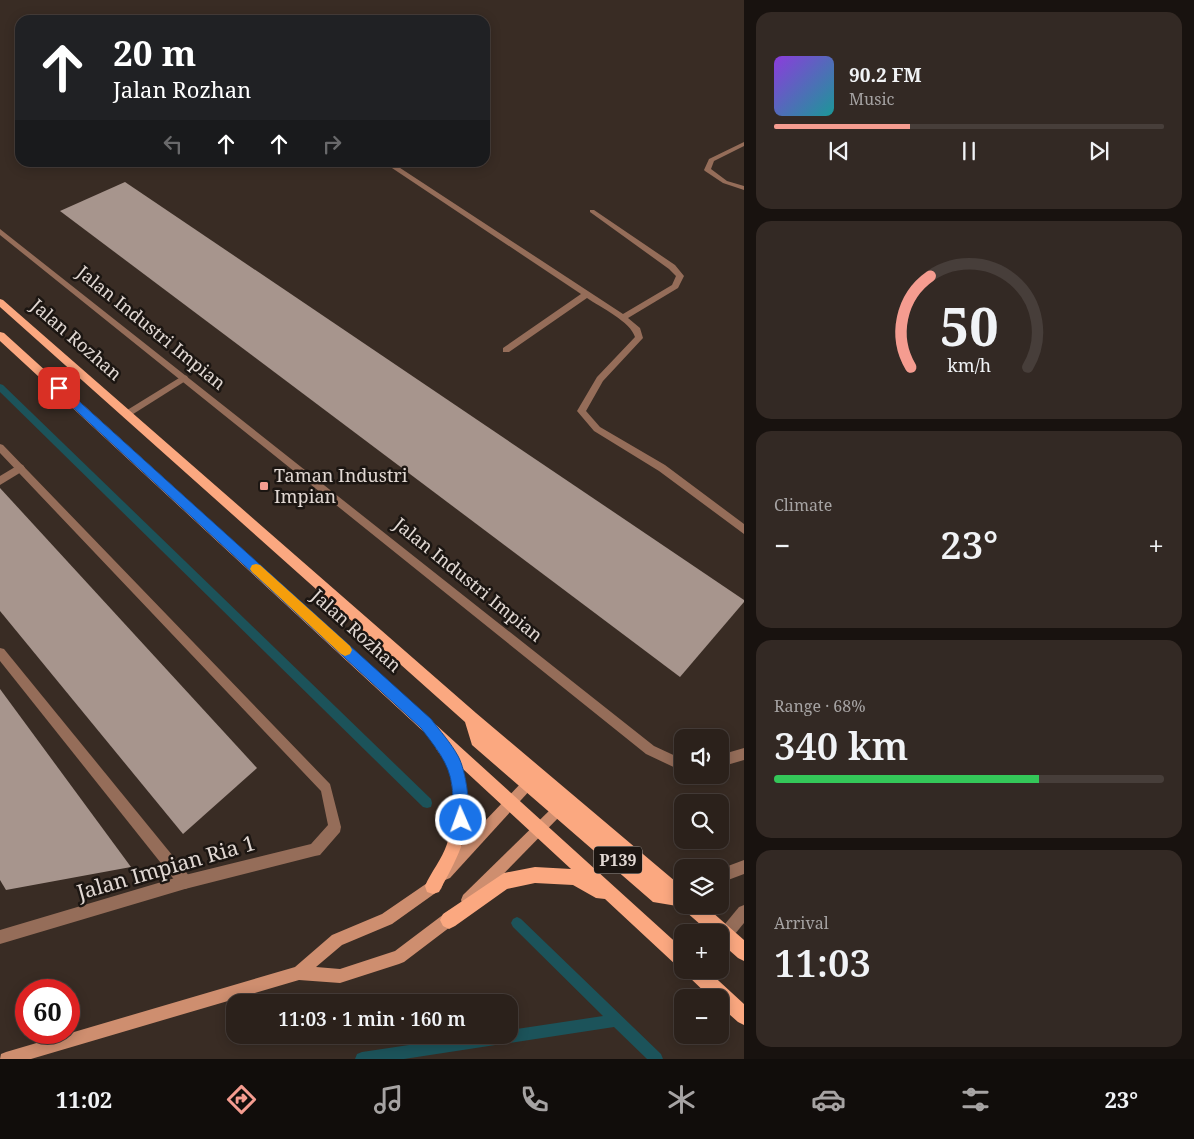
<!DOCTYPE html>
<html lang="en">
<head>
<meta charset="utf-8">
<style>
	body { margin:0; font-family:"Noto Serif",serif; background:#332924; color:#f1f3f6; height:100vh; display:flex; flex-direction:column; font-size:19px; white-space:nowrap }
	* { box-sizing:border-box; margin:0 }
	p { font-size:16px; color:#a6a3a3 }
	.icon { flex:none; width:28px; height:28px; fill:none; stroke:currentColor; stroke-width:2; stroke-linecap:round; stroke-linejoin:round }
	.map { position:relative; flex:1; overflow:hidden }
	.panel { display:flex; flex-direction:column; gap:12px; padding:12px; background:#18120f; width:450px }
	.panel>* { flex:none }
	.guide { position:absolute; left:15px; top:15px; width:475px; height:152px; border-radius:15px; box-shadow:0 2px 12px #0003,0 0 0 1px #473e3a; background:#202124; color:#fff; overflow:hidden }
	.buttons { position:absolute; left:674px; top:729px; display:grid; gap:10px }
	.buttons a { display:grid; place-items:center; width:55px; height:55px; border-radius:10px; background:#2b211b; box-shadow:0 2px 12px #0003,0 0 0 1px #473e3a; font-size:25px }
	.speed { position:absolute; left:15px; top:979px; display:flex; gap:10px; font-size:25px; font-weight:700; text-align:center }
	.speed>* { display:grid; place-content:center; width:65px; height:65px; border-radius:50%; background:#2b211b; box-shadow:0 2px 12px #0003,0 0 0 1px #473e3a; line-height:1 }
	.speed .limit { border:8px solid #d22; background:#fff; color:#111 }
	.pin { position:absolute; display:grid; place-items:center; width:42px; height:42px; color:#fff; margin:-21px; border-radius:10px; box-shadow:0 2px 8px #0006 }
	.me { position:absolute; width:55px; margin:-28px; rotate:358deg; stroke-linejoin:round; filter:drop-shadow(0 0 4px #0008) }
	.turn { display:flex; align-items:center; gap:18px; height:105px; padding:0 15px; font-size:22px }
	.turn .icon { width:65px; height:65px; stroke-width:2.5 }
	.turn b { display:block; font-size:35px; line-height:42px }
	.lanes { display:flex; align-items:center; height:48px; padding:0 15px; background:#0003; justify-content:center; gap:25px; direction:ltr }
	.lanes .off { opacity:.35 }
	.big { font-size:38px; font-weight:600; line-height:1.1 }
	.panel .tile { flex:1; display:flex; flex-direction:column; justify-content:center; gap:8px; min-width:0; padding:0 18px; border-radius:15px; background:#332924 }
	.panel .dial { align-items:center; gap:0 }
	.dial svg { height:130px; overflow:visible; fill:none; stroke:#473e3a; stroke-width:7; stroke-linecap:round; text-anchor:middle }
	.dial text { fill:#f1f3f6; stroke:none }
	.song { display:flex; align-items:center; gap:15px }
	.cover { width:60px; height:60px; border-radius:8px; background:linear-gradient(135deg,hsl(270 70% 55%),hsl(180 70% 35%)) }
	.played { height:5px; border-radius:2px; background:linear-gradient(90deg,#f59c90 35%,#473e3a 35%) }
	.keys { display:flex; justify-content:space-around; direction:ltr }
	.heat { display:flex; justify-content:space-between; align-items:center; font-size:28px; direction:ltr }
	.charge { height:8px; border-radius:4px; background:linear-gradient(90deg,#34c759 68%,#473e3a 0) }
	.trip { position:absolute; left:226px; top:994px; width:292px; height:50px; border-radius:15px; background:#2b211b; box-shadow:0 2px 12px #0003,0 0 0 1px #473e3a; font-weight:600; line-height:50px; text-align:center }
	.tabs { display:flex; height:80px; justify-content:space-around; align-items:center; background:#110d0b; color:#a6a3a3 }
	.tabs .icon { width:35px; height:35px }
	.tabs .current { color:#f59c90 }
	.tabs b { font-size:22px; color:#f1f3f6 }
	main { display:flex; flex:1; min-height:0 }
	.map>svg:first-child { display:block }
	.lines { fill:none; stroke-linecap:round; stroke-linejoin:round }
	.stream { fill:#1c535a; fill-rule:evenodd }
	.building { fill:#a7958d }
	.lane { fill:#956d59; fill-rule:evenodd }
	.street { fill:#956d59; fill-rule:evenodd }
	.secondary { fill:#ce8e6f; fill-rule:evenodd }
	.primary { fill:#fba880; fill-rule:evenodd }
	.route { fill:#1a73e8; stroke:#114b97 }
	.slow { fill:#f59e0b }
	.poi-dot { fill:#f59c90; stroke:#1c1612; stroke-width:2 }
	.labels { text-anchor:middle; stroke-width:5; stroke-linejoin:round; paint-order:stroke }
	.shield { fill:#1c1612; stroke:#a69e99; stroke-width:1 }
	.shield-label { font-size:16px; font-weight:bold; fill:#e1d8d3 }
	.street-label { font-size:18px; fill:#e1d8d3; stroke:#1c1612 }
	.poi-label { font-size:18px; fill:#e1d8d3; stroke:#1c1612; text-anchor:start }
	.near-street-label { font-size:21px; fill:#e1d8d3; stroke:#1c1612 }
</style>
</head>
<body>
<main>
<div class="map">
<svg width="744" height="1059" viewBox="0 0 744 1059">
	<rect width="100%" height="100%" fill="#392c24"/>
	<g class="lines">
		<g class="stream">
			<path d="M0 384 3 385 431 799 432 803 431 807 427 808 423 807 0 392Z"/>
			<path d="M517 917 521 919 661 1054 663 1059H647L614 1027 404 1059H355L357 1054 362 1052 476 1035H510V1030L603 1016 513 927 511 923 513 919Z"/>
		</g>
	</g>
	<g class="building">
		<path d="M125 182 744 600V602L680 677 60 211Z"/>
		<path d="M0 488 257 768 183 834 0 611Z"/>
		<path d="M0 689 131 867 6 890 0 880Z"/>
	</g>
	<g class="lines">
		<g class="lane">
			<path d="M383 162H391L623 314 672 285 676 276 669 269 590 212V210H594L675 265 684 276 678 288 628 318 640 328 643 338 603 381 586 411 600 427 665 465 744 524V534L659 471 594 431 577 411 597 377 635 337C631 322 600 307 587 298L509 352H503V348L581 294Z"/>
			<path d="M184 375 187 376 188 378 187 380 130 416H124L123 414 124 412Z"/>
			<path d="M20 464 23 465 25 468 23 471 0 485V476Z"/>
			<path d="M0 648 4 649 190 877 192 882 190 887 185 889 180 887 0 661Z"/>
		</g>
		<g class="street">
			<path d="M744 142V146L714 161 711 169 727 181 744 186V190L723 183 705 171 704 170 709 159Z"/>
			<path d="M0 229 654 746 682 759V771L646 754 0 235Z"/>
			<path d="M0 444 3 445 330 784 341 827 340 832 320 855 315 856 185 889 0 944V930L185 875 311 844 328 825 321 791 0 453Z"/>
			<path d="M744 748V760L720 767V755Z"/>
			<path d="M744 860V874L720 883V869Z"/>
			<path d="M744 905V923L730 940 725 942 720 940V930L739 907Z"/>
		</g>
		<g class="secondary">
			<path d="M528 778 532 780 534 784 532 788 450 878 445 880 440 878 438 873 440 868 524 780Z"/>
			<path d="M558 804 562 806 564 810 562 814 473 905 468 907 463 905 461 900 463 895 554 806Z"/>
			<path d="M436 877 441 879 443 884 441 889 392 924 342 945 316 967 340 969 395 951 448 911 453 909 458 911 460 916 458 921 404 962 399 964 340 983 299 980 31 1059H0L1 1054 6 1052 295 967 332 935 382 914Z"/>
		</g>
		<g class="primary">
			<path d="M0 299 3 300 476 713 682 887V905H704L744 940V961L738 958 720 942V932H709L685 911 683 907 653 902 472 745 465 722 0 307Z"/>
			<path d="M0 332 4 333 682 948V968L676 965 605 899 596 898 573 885 535 883 507 889 455 926 449 929 443 926 440 920 443 914 504 873 535 867 571 869 463 769C476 823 464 846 439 892L433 894 427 892 425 886C431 872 442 859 447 844 455 820 455 791 448 767 445 760 439 754 435 747L437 744 0 341Z"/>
			<path d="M685 970H707L744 1004V1025L738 1022 720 1006V998H711L688 976Z"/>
		</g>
	</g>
	<path class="route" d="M59 385 62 386 431 719C440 731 451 743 458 756 466 770 472 811 466 825L461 827 456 825C451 813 454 798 452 786 449 762 435 747 421 728L55 391 54 388Z"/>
	<path class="slow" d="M256 564 260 565 350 646 352 650 350 654 345 656 341 654 252 572 250 569 252 565Z"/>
	<rect class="poi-dot" x="259" y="481" width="10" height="10" rx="2.5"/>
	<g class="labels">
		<rect class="shield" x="594" y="846.5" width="48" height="27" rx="4"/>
		<g class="shield-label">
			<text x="618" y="866">P139</text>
		</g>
		<g class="street-label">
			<text transform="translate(151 328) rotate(39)" y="6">Jalan Industri Impian</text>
			<text transform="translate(76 340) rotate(41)" y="6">Jalan Rozhan</text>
			<text transform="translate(468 580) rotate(39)" y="6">Jalan Industri Impian</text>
			<text transform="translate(356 631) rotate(42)" y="6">Jalan Rozhan</text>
		</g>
		<g class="poi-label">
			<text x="274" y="482">Taman Industri<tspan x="274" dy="21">Impian</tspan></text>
		</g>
		<g class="near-street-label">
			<text transform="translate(166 868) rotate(-16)" y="7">Jalan Impian Ria 1</text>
		</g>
	</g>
</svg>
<div class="buttons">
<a><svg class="icon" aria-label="sound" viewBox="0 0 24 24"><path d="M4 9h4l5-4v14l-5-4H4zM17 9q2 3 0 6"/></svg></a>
<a><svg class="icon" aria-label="search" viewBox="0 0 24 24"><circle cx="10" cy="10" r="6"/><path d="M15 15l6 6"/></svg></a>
<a><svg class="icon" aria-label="layers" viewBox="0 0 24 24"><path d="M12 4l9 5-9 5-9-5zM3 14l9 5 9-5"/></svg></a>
<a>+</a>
<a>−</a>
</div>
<div class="speed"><div class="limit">60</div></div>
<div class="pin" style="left:59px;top:388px;background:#d93025"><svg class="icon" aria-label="arrive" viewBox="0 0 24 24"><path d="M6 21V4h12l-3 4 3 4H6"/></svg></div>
<svg class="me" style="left:461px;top:820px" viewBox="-20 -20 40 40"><circle r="17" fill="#1a73e8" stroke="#fff" stroke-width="3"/><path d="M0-11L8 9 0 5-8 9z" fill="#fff"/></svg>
<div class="trip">11:03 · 1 min · 160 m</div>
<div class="guide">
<div class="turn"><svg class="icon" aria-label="ahead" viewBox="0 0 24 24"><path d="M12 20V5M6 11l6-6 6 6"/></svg><div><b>20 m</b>Jalan Rozhan</div></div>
<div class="lanes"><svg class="icon off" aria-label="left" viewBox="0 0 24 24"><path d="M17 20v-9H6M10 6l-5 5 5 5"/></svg><svg class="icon" aria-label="ahead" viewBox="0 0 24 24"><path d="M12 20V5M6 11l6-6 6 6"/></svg><svg class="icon" aria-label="ahead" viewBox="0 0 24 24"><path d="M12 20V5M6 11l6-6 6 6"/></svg><svg class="icon off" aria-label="right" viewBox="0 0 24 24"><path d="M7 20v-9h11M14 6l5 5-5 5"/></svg></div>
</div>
</div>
<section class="panel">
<div class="tile">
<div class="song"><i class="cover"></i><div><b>90.2 FM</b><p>Music</p></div></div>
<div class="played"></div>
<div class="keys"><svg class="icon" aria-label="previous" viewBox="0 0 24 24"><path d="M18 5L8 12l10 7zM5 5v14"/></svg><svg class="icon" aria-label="pause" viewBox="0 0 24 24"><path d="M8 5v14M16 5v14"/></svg><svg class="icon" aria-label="next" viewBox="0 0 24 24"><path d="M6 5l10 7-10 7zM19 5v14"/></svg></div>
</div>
<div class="tile dial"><svg viewBox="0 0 100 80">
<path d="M14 69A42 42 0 1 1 86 69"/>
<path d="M14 69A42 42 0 0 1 26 13" stroke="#f59c90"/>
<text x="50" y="56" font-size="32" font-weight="700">50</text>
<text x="50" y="72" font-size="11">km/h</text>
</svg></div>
<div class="tile"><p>Climate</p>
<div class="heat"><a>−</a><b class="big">23°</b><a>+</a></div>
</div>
<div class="tile"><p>Range · 68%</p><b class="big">340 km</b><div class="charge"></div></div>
<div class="tile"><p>Arrival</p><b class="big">11:03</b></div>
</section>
</main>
<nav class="tabs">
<b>11:02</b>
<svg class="icon current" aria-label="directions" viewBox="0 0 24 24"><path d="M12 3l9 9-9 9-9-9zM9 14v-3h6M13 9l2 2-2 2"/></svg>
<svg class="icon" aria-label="music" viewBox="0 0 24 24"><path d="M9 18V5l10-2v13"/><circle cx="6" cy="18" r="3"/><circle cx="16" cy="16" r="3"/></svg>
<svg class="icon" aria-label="phone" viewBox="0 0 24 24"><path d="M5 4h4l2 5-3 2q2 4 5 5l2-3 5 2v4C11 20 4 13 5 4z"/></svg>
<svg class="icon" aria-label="climate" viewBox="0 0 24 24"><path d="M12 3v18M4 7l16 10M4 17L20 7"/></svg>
<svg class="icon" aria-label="car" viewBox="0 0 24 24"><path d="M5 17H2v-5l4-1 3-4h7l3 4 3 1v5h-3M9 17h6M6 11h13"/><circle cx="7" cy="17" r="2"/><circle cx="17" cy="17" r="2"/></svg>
<svg class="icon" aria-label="filters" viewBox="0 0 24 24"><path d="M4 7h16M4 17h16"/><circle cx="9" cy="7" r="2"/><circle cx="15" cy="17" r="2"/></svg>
<b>23°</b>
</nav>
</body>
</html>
